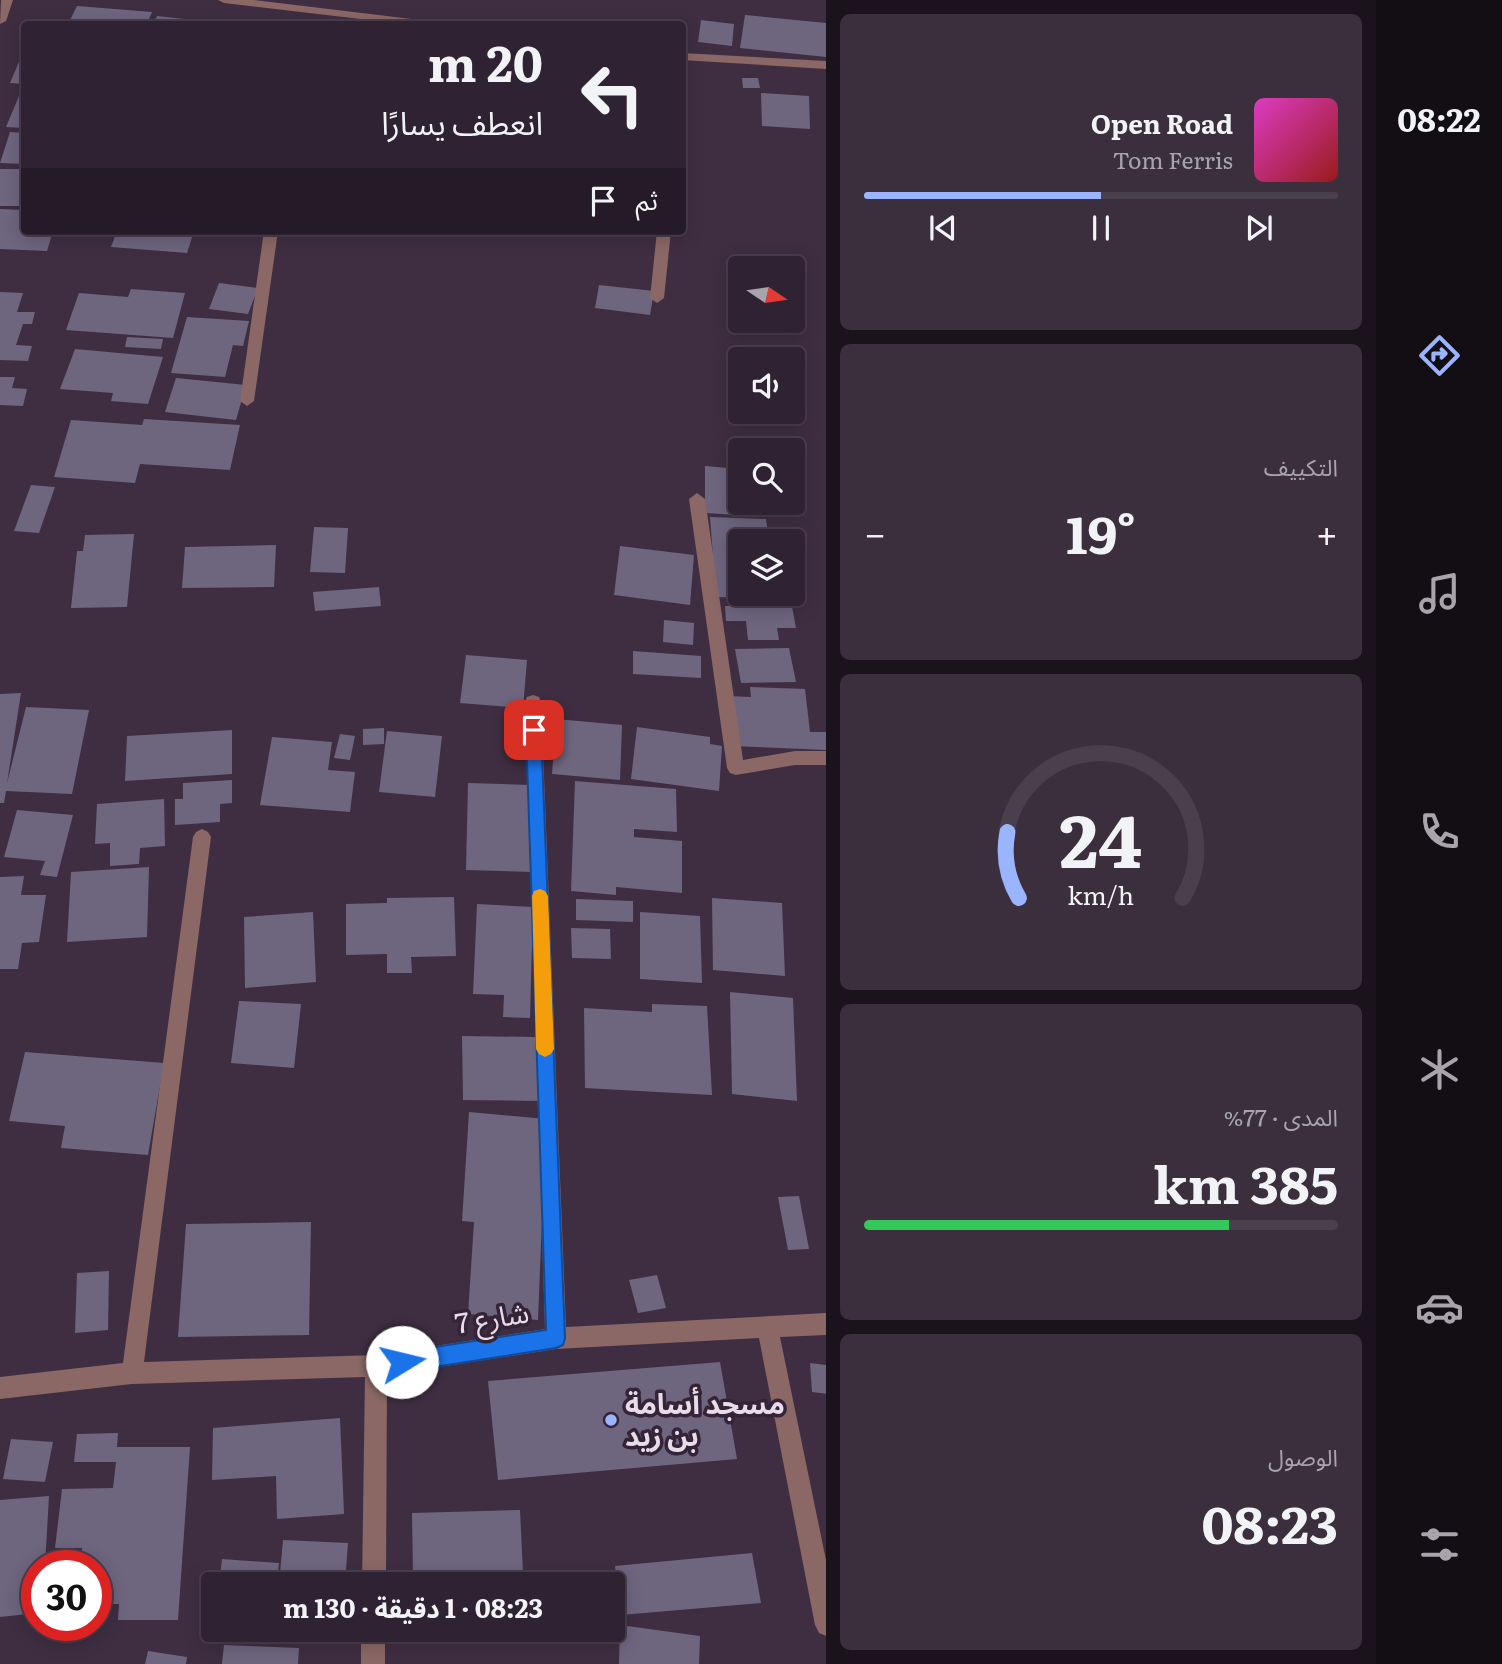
<!DOCTYPE html>
<html lang="ar">
<head>
<meta charset="utf-8">
<style>
	body { margin:0; font-family:Literata,"Noto Sans Arabic",serif; background:#3b2f3e; color:#f1f3f6; direction:rtl; height:100vh; display:flex; flex-direction:column; font-size:26px; white-space:nowrap }
	* { box-sizing:border-box; margin:0 }
	p { font-size:23px; color:#a7a4ac }
	.icon { flex:none; width:38px; height:38px; fill:none; stroke:currentColor; stroke-width:2; stroke-linecap:round; stroke-linejoin:round }
	.map { position:relative; flex:1; overflow:hidden; direction:ltr }
	.side { display:flex; flex-direction:column; gap:14px; padding:14px; background:#1a131c; width:550px }
	.side>* { flex:none }
	.hud { position:absolute; left:21px; top:21px; width:665px; height:214px; border-radius:7px; box-shadow:0 4px 18px #0003,0 0 0 2px #4a3f4d; direction:rtl; background:#2f2232; color:#f1f3f6; overflow:hidden }
	.needle { width:46px; rotate:103deg }
	.fabs { position:absolute; left:728px; top:256px; display:grid; gap:14px }
	.fabs a { display:grid; place-items:center; width:77px; height:77px; border-radius:7px; background:#2f2232; box-shadow:0 4px 18px #0003,0 0 0 2px #4a3f4d; font-size:35px }
	.speed { position:absolute; left:21px; top:1550px; display:flex; gap:14px; font-size:35px; font-weight:700; text-align:center }
	.speed>* { display:grid; place-content:center; width:91px; height:91px; border-radius:50%; background:#2f2232; box-shadow:0 4px 18px #0003,0 0 0 2px #4a3f4d; line-height:1 }
	.speed .limit { border:10px solid #d22; background:#fff; color:#111 }
	.pin { position:absolute; display:grid; place-items:center; width:60px; height:60px; color:#fff; margin:-30px; border-radius:14px; box-shadow:0 4px 10px #0006 }
	.me { position:absolute; width:77px; margin:-38px; rotate:81deg; stroke-linejoin:round; filter:drop-shadow(0 0 5px #0008) }
	.turn { display:flex; align-items:center; gap:24px; height:147px; padding:0 28px; font-size:32px }
	.turn .icon { width:91px; height:91px; stroke-width:2.5 }
	.turn b { display:block; font-size:49px; line-height:60px }
	.then { display:flex; align-items:center; height:66px; padding:0 28px; background:#0003; gap:14px; font-size:26px }
	.big { font-size:52px; font-weight:700; line-height:1.1 }
	.side .card { flex:1; display:flex; flex-direction:column; justify-content:center; gap:10px; min-width:0; padding:0 24px; border-radius:10px; background:#3b2f3e }
	.side .dial { align-items:center; gap:0 }
	.dial svg { height:182px; overflow:visible; fill:none; stroke:#4a3f4d; stroke-width:7; stroke-linecap:round; text-anchor:middle }
	.dial text { fill:#f1f3f6; stroke:none }
	.song { display:flex; align-items:center; gap:21px }
	.cover { width:84px; height:84px; border-radius:10px; background:linear-gradient(135deg,hsl(310 70% 55%),hsl(0 70% 35%)) }
	.played { height:7px; border-radius:4px; background:linear-gradient(90deg,#9ab5fd 50%,#4a3f4d 50%) }
	.keys { display:flex; justify-content:space-around; direction:ltr }
	.heat { display:flex; justify-content:space-between; align-items:center; font-size:38px; direction:ltr }
	.charge { height:10px; border-radius:5px; background:linear-gradient(90deg,#34c759 77%,#4a3f4d 0) }
	.trip { position:absolute; left:201px; top:1572px; width:424px; height:70px; border-radius:7px; background:#2f2232; box-shadow:0 4px 18px #0003,0 0 0 2px #4a3f4d; font-weight:700; line-height:70px; text-align:center; direction:rtl }
	main { display:flex; flex:1; min-height:0 }
	.menu { display:flex; flex-direction:column; width:126px; justify-content:space-around; align-items:center; background:#130e14; color:#a7a4ac }
	.menu .icon { width:49px; height:49px }
	.menu .current { color:#9ab5fd }
	.menu b { font-size:32px; color:#f1f3f6 }
	.map>svg:first-child { display:block }
	.building { fill:#6e657f }
	.lines { fill:none; stroke-linecap:round; stroke-linejoin:round }
	.minor { fill:#8b6866; fill-rule:evenodd }
	.route { fill:#1a73e8; stroke:#114b97; stroke-width:2 }
	.slow { fill:#f59e0b }
	.poi-dot { fill:#9ab5fd; stroke:#352438; stroke-width:2.5 }
	.labels { text-anchor:middle; stroke-width:7; stroke-linejoin:round; paint-order:stroke }
	.near-street-label { font-size:28px; fill:#e7dce9; stroke:#352438 }
	.near-poi-label { font-size:28px; font-weight:bold; fill:#e7dce9; stroke:#352438; text-anchor:start }
</style>
</head>
<body>
<main>
<nav class="menu">
<b>08:22</b>
<svg class="icon current" aria-label="directions" viewBox="0 0 24 24"><path d="M12 3l9 9-9 9-9-9zM9 14v-3h6M13 9l2 2-2 2"/></svg>
<svg class="icon" aria-label="music" viewBox="0 0 24 24"><path d="M9 18V5l10-2v13"/><circle cx="6" cy="18" r="3"/><circle cx="16" cy="16" r="3"/></svg>
<svg class="icon" aria-label="phone" viewBox="0 0 24 24"><path d="M5 4h4l2 5-3 2q2 4 5 5l2-3 5 2v4C11 20 4 13 5 4z"/></svg>
<svg class="icon" aria-label="climate" viewBox="0 0 24 24"><path d="M12 3v18M4 7l16 10M4 17L20 7"/></svg>
<svg class="icon" aria-label="car" viewBox="0 0 24 24"><path d="M5 17H2v-5l4-1 3-4h7l3 4 3 1v5h-3M9 17h6M6 11h13"/><circle cx="7" cy="17" r="2"/><circle cx="17" cy="17" r="2"/></svg>
<svg class="icon" aria-label="filters" viewBox="0 0 24 24"><path d="M4 7h16M4 17h16"/><circle cx="9" cy="7" r="2"/><circle cx="15" cy="17" r="2"/></svg>
</nav>
<section class="side">
<div class="card">
<div class="song"><i class="cover"></i><div><b>Open Road</b><p>Tom Ferris</p></div></div>
<div class="played"></div>
<div class="keys"><svg class="icon" aria-label="previous" viewBox="0 0 24 24"><path d="M18 5L8 12l10 7zM5 5v14"/></svg><svg class="icon" aria-label="pause" viewBox="0 0 24 24"><path d="M8 5v14M16 5v14"/></svg><svg class="icon" aria-label="next" viewBox="0 0 24 24"><path d="M6 5l10 7-10 7zM19 5v14"/></svg></div>
</div>
<div class="card"><p>التكييف</p>
<div class="heat"><a>−</a><b class="big">19°</b><a>+</a></div>
</div>
<div class="card dial"><svg viewBox="0 0 100 80">
<path d="M14 69A42 42 0 1 1 86 69"/>
<path d="M14 69A42 42 0 0 1 9 40" stroke="#9ab5fd"/>
<text x="50" y="56" font-size="32" font-weight="700">24</text>
<text x="50" y="72" font-size="11">km/h</text>
</svg></div>
<div class="card"><p>المدى · 77%</p><b class="big">385 km</b><div class="charge"></div></div>
<div class="card"><p>الوصول</p><b class="big">08:23</b></div>
</section>
<div class="map">
<svg width="827" height="1664" viewBox="0 0 827 1664">
	<rect width="100%" height="100%" fill="#3f2e42"/>
	<g class="building">
		<path d="M77 6 152 12 147 24H68Z"/>
		<path d="M745 15 827 23V57L740 48Z"/>
		<path d="M157 16 194 20 192 24H153Z"/>
		<path d="M198 19 230 23V24H196Z"/>
		<path d="M701 20 734 24 732 46 698 42Z"/>
		<path d="M24 50V84L10 83Z"/>
		<path d="M742 78H758L760 88H743Z"/>
		<path d="M24 84V128L6 127Z"/>
		<path d="M761 93 809 96 810 129 762 126Z"/>
		<path d="M10 132 24 133V164L0 163Z"/>
		<rect x="0" y="169" width="24" height="37"/>
		<path d="M0 209 24 210V231H53L47 251 0 249Z"/>
		<path d="M117 231H194L187 253 111 247Z"/>
		<path d="M219 283 258 288 248 314 209 309Z"/>
		<path d="M599 285 654 291 650 315 595 308Z"/>
		<path d="M131 289 185 293 173 338 66 330 79 293 128 297Z"/>
		<path d="M0 292 23 293 17 312H35L32 324H23L16 345 32 346 28 361 0 360Z"/>
		<path d="M187 317 249 321 243 346 233 345 225 377 171 373Z"/>
		<path d="M127 337 163 339 161 349 125 347Z"/>
		<path d="M75 349 163 357 148 404 111 401 113 393 60 389Z"/>
		<path d="M0 377H15L12 388 27 389 23 406 0 405Z"/>
		<path d="M176 378 246 385 236 420 165 412Z"/>
		<path d="M144 419 240 425 230 470 140 464 135 483 54 477 71 420 142 425Z"/>
		<path d="M705 466 740 469V502H766V517L705 513Z"/>
		<path d="M31 485 55 487 39 533 14 531Z"/>
		<path d="M710 517 766 519 769 541H740V593H776V599L716 597Z"/>
		<path d="M314 527 348 528 345 573 310 572Z"/>
		<path d="M134 534 127 607 71 608 77 551H83L85 535Z"/>
		<path d="M276 545 274 587 182 588 185 547Z"/>
		<path d="M620 546 694 555 690 605 614 595Z"/>
		<path d="M379 587 381 606 315 611 313 592Z"/>
		<path d="M725 606H792L796 628H777L779 640H748L746 621H726Z"/>
		<path d="M664 620 694 623 693 645 663 642Z"/>
		<path d="M789 648 796 682 741 683 735 649Z"/>
		<path d="M633 651 701 656V678L633 674Z"/>
		<path d="M466 655 527 660 523 708 460 703Z"/>
		<path d="M750 687 805 689 810 732H827V750L732 746 728 696 751 697Z"/>
		<path d="M21 693 7 783 26 707 89 710 72 794 6 791 4 803H0V694Z"/>
		<path d="M556 719 622 725 620 780 552 774Z"/>
		<path d="M637 727 710 737V744L722 746 719 791 631 779Z"/>
		<path d="M384 728V744L363 745V729Z"/>
		<path d="M232 730V774L125 781 127 736Z"/>
		<path d="M387 731 442 736 435 797 379 792Z"/>
		<path d="M340 734 355 736 350 760 334 758Z"/>
		<path d="M272 737 332 742 328 770 355 772 350 812 260 805Z"/>
		<path d="M232 780V803L220 804V822L175 825V799H183V783Z"/>
		<path d="M575 781 676 789 677 832 634 829V837L682 841V893L616 887V895L571 891Z"/>
		<path d="M468 783 530 785 531 872 466 870Z"/>
		<path d="M164 799 165 846 140 848 139 864 110 866V843L95 844 97 804Z"/>
		<path d="M17 810 73 815 57 877 40 875 45 861 4 857Z"/>
		<path d="M149 867 147 937 67 942 71 872Z"/>
		<path d="M24 876 21 895H46L39 942 22 943 18 969H0V877Z"/>
		<path d="M454 897 456 956 411 957 412 973H387V954L346 955V904L387 903V898Z"/>
		<path d="M712 898 782 903 785 976 713 970Z"/>
		<path d="M576 899 633 901V922L576 920Z"/>
		<path d="M477 904 533 907 530 1018 503 1017 504 995 473 994Z"/>
		<path d="M313 912 316 982 245 988 244 917Z"/>
		<path d="M640 912 700 916 702 983 640 979Z"/>
		<path d="M571 928 610 929 611 959 572 958Z"/>
		<path d="M730 992 793 998 797 1101 732 1094Z"/>
		<path d="M239 1001 301 1004 294 1068 231 1063Z"/>
		<path d="M652 1004 707 1006 712 1095 585 1088 584 1008 652 1012Z"/>
		<path d="M462 1036 536 1037 539 1101 463 1100Z"/>
		<path d="M25 1052 164 1063 148 1155 61 1148 65 1126 9 1121Z"/>
		<path d="M469 1112 546 1119 538 1320 468 1314 474 1222 462 1221Z"/>
		<path d="M799 1196 809 1249 788 1250 778 1197Z"/>
		<path d="M311 1222 309 1335 178 1337 186 1224Z"/>
		<path d="M109 1271 108 1330 75 1333 77 1273Z"/>
		<path d="M657 1275 666 1308 638 1313 629 1280Z"/>
		<path d="M720 1362 737 1459 498 1480 488 1381Z"/>
		<path d="M810 1363 827 1365V1394L812 1392Z"/>
		<path d="M340 1418 344 1514 277 1519 276 1476 212 1480 213 1428Z"/>
		<path d="M118 1433 117 1447H190L178 1620H118L119 1604H96V1566H80L82 1548H55L62 1489 113 1488 116 1462H74L77 1434Z"/>
		<path d="M11 1439 53 1442 45 1482 3 1479Z"/>
		<path d="M49 1496 45 1566H37V1613L0 1617V1500Z"/>
		<path d="M520 1510 523 1573 413 1576 412 1513Z"/>
		<path d="M283 1540 348 1543 345 1584H279Z"/>
		<path d="M752 1553 761 1603 621 1615 615 1566Z"/>
		<path d="M222 1559 279 1563 277 1584H219Z"/>
		<path d="M620 1625 700 1636 699 1664H619Z"/>
		<path d="M224 1645 299 1648 298 1664H222Z"/>
		<path d="M148 1651 187 1657 186 1664H145Z"/>
	</g>
	<g class="lines">
		<g class="minor">
			<path d="M1 0H13L6 21 0 24Z"/>
			<path d="M218 0H253L428 21 434 24H403L224 3Z"/>
			<path d="M682 53 827 61V69L682 60Z"/>
			<path d="M264 231H278L254 401 247 406 240 401Z"/>
			<path d="M657 231H671L664 298 657 303 650 298Z"/>
			<path d="M697 493 705 499 743 760 795 751H827V765H795L736 775 730 773 727 768 689 499Z"/>
			<path d="M533 695 539 697 541 702 566 1327 827 1313V1335L780 1337 827 1565V1636L819 1633 815 1625 759 1338 556 1349 387 1375 386 1584H362L365 1377 132 1384 0 1399V1377L123 1363 193 837 196 832 202 829 208 832 211 837 144 1362 376 1355 545 1329 525 702 527 697Z"/>
			<rect x="361" y="1629" width="24" height="35"/>
		</g>
	</g>
	<path class="route" d="M534 724 541 730 565 1338 563 1345 556 1348 402 1372 395 1369 392 1362 395 1355 402 1352 546 1330 526 730Z"/>
	<path class="slow" d="M540 889 545 891 548 896 554 1049 551 1054 545 1057 539 1054 536 1049 532 896 534 891Z"/>
	<circle class="poi-dot" cx="611" cy="1420" r="7"/>
	<g class="labels">
		<g class="near-street-label">
			<text transform="translate(492 1318) rotate(-9)" y="10">شارع 7</text>
		</g>
		<g class="near-poi-label">
			<text x="625" y="1414">مسجد أسامة<tspan x="625" dy="32">بن زيد</tspan></text>
		</g>
	</g>
</svg>
<div class="fabs">
<a><svg class="needle" viewBox="-14 -14 28 28"><path d="M0-13l5 13h-10z" fill="#e53935"/><path d="M0 13l5-13h-10z" fill="#a7a4ac"/></svg></a>
<a><svg class="icon" aria-label="sound" viewBox="0 0 24 24"><path d="M4 9h4l5-4v14l-5-4H4zM17 9q2 3 0 6"/></svg></a>
<a><svg class="icon" aria-label="search" viewBox="0 0 24 24"><circle cx="10" cy="10" r="6"/><path d="M15 15l6 6"/></svg></a>
<a><svg class="icon" aria-label="layers" viewBox="0 0 24 24"><path d="M12 4l9 5-9 5-9-5zM3 14l9 5 9-5"/></svg></a>
</div>
<div class="speed"><div class="limit">30</div></div>
<div class="pin" style="left:534px;top:730px;background:#d93025"><svg class="icon" aria-label="arrive" viewBox="0 0 24 24"><path d="M6 21V4h12l-3 4 3 4H6"/></svg></div>
<svg class="me" style="left:402px;top:1362px" viewBox="-20 -20 40 40"><circle r="19" fill="#fff"/><path d="M0-13L10 11 0 6-10 11z" fill="#1a73e8"/></svg>
<div class="trip">08:23 · 1 دقيقة · 130 m</div>
<div class="hud">
<div class="turn"><svg class="icon" aria-label="left" viewBox="0 0 24 24"><path d="M17 20v-9H6M10 6l-5 5 5 5"/></svg><div><b>20 m</b>انعطف يسارًا</div></div>
<div class="then">ثم<svg class="icon" aria-label="arrive" viewBox="0 0 24 24"><path d="M6 21V4h12l-3 4 3 4H6"/></svg></div>
</div>
</div>
</main>
</body>
</html>
